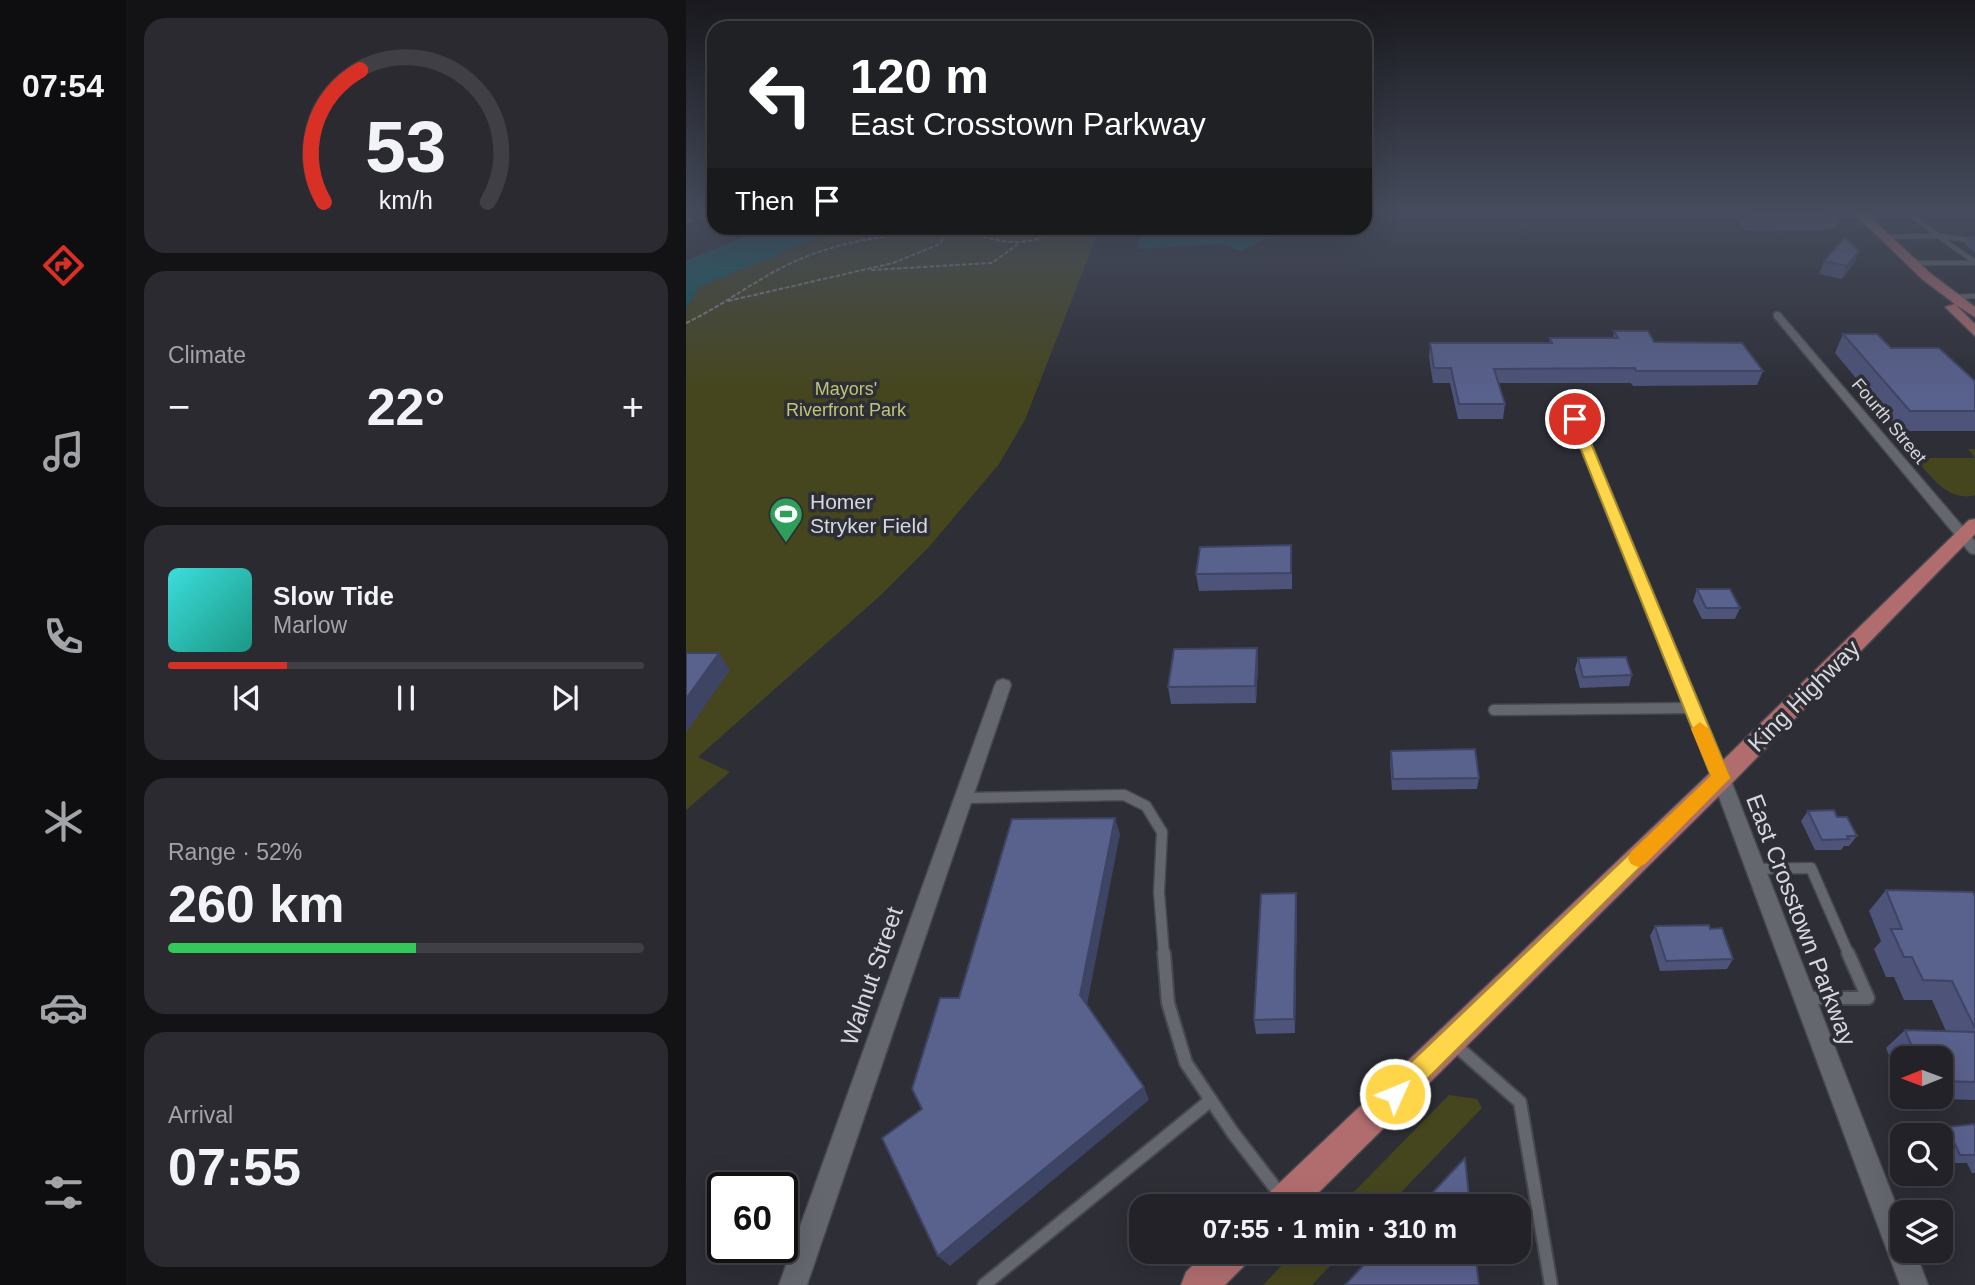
<!DOCTYPE html>
<html lang="en">
<head>
<meta charset="utf-8">
<style>
	body { margin:0; font-family:Helvetica,sans-serif; background:#2a2a30; color:#f1f3f6; height:100vh; display:flex; flex-direction:column; font-size:26px; white-space:nowrap }
	* { box-sizing:border-box; margin:0 }
	p { font-size:23px; color:#a2a4a8 }
	.icon { flex:none; width:38px; height:38px; fill:none; stroke:currentColor; stroke-width:2; stroke-linecap:round; stroke-linejoin:round }
	.map { position:relative; flex:1; overflow:hidden }
	.side { display:flex; flex-direction:column; gap:18px; padding:18px; background:#131316; width:560px }
	.side>* { flex:none }
	.top-card { position:absolute; left:21px; top:21px; width:665px; height:214px; border-radius:21px; box-shadow:0 7px 28px #0002,0 0 0 2px #3f3f45; background:#202124; color:#fff; overflow:hidden }
	.needle { width:46px; rotate:269deg }
	.tools { position:absolute; left:1204px; top:1046px; display:grid; gap:14px }
	.tools a { display:grid; place-items:center; width:63px; height:63px; border-radius:14px; background:#222228; box-shadow:0 7px 28px #0002,0 0 0 2px #3f3f45; font-size:35px }
	.speed { position:absolute; left:21px; top:1172px; display:flex; gap:14px; font-size:35px; font-weight:700; text-align:center }
	.speed>* { display:grid; place-content:center; width:91px; height:91px; border-radius:50%; background:#222228; box-shadow:0 7px 28px #0002,0 0 0 2px #3f3f45; line-height:1 }
	.speed .limit { border:4px solid #111; border-radius:10px; background:#fff; color:#111 }
	.pin { position:absolute; display:grid; place-items:center; width:60px; height:60px; color:#fff; margin:-30px; border:4px solid #fff; border-radius:50%; box-shadow:0 2px 7px #0007 }
	.me { position:absolute; width:77px; margin:-38px; rotate:46deg; stroke-linejoin:round; filter:drop-shadow(0 0 5px #0008) }
	.turn { display:flex; align-items:center; gap:24px; height:147px; padding:0 28px; font-size:32px }
	.turn .icon { width:91px; height:91px; stroke-width:2.5 }
	.turn b { display:block; font-size:49px; line-height:60px }
	.then { display:flex; align-items:center; height:66px; padding:0 28px; background:#0003; gap:14px; font-size:26px }
	.big { font-size:52px; font-weight:700; line-height:1.1 }
	.side .widget { flex:1; display:flex; flex-direction:column; justify-content:center; gap:10px; min-width:0; padding:0 24px; border-radius:21px; background:#2a2a30 }
	.side .dial { align-items:center; gap:0 }
	.dial svg { height:182px; overflow:visible; fill:none; stroke:#3f3f45; stroke-width:7; stroke-linecap:round; text-anchor:middle }
	.dial text { fill:#f1f3f6; stroke:none }
	.song { display:flex; align-items:center; gap:21px }
	.cover { width:84px; height:84px; border-radius:10px; background:linear-gradient(135deg,hsl(180 70% 55%),hsl(170 70% 35%)) }
	.played { height:7px; border-radius:4px; background:linear-gradient(90deg,#d93025 25%,#3f3f45 25%) }
	.keys { display:flex; justify-content:space-around; direction:ltr }
	.heat { display:flex; justify-content:space-between; align-items:center; font-size:38px; direction:ltr }
	.charge { height:10px; border-radius:5px; background:linear-gradient(90deg,#34c759 52%,#3f3f45 0) }
	.trip { position:absolute; left:443px; top:1194px; width:402px; height:70px; border-radius:21px; background:#222228; box-shadow:0 7px 28px #0002,0 0 0 2px #3f3f45; font-weight:700; line-height:70px; text-align:center }
	main { display:flex; flex:1; min-height:0 }
	.tabs { display:flex; flex-direction:column; width:126px; justify-content:space-around; align-items:center; background:#0e0e10; color:#a2a4a8 }
	.tabs .icon { width:49px; height:49px }
	.tabs .on { color:#d93025 }
	.tabs b { font-size:32px; color:#f1f3f6 }
	.map>svg:first-child { display:block }
	.green { fill:#45461d }
	.water { fill:#0a5c60 }
	.lines { fill:none; stroke-linecap:round; stroke-linejoin:round }
	.lane-far2-casing { stroke:#47494f; stroke-width:6 }
	.lane-far1-casing { stroke:#47494f; stroke-width:13 }
	.lane-casing { stroke:#47494f; stroke-width:16 }
	.street-casing { stroke:#47494f; stroke-width:3 }
	.primary-casing { stroke:#47494f; stroke-width:3 }
	.path { stroke:#898a91; stroke-width:2; stroke-dasharray:4.5 2; stroke-linecap:butt }
	.lane-far2 { stroke:#65676f; stroke-width:4.5 }
	.lane-far1 { stroke:#65676f; stroke-width:10 }
	.lane { stroke:#65676f; stroke-width:12 }
	.street { fill:#65676f; fill-rule:evenodd }
	.primary { fill:#b16d6e; fill-rule:evenodd }
	.rail { stroke:#7c7d84; stroke-width:2.5; stroke-dasharray:7 7; stroke-linecap:butt }
	.wall { fill:#4d5379 }
	.shaded-wall { fill:#3e4463 }
	.building { fill:#59618d; stroke:#3e4463; stroke-width:2 }
	.route { fill:#ffd54a; stroke:#a68a30; stroke-width:2 }
	.slow { fill:#f59e0b }
	.labels { text-anchor:middle; stroke-width:7; stroke-linejoin:round; paint-order:stroke }
	.far-park-label { font-size:18px; fill:#c2c476; stroke:#2d2e36 }
	.far-street-label { font-size:18px; fill:#d7d8dd; stroke:#2d2e36 }
	.poi-label { font-size:21px; fill:#d7d8dd; stroke:#2d2e36; text-anchor:start }
	.near-street-label { font-size:24px; fill:#d7d8dd; stroke:#2d2e36 }
</style>
</head>
<body>
<main>
<nav class="tabs">
<b>07:54</b>
<svg class="icon on" aria-label="directions" viewBox="0 0 24 24"><path d="M12 3l9 9-9 9-9-9zM9 14v-3h6M13 9l2 2-2 2"/></svg>
<svg class="icon" aria-label="music" viewBox="0 0 24 24"><path d="M9 18V5l10-2v13"/><circle cx="6" cy="18" r="3"/><circle cx="16" cy="16" r="3"/></svg>
<svg class="icon" aria-label="phone" viewBox="0 0 24 24"><path d="M5 4h4l2 5-3 2q2 4 5 5l2-3 5 2v4C11 20 4 13 5 4z"/></svg>
<svg class="icon" aria-label="climate" viewBox="0 0 24 24"><path d="M12 3v18M4 7l16 10M4 17L20 7"/></svg>
<svg class="icon" aria-label="car" viewBox="0 0 24 24"><path d="M5 17H2v-5l4-1 3-4h7l3 4 3 1v5h-3M9 17h6M6 11h13"/><circle cx="7" cy="17" r="2"/><circle cx="17" cy="17" r="2"/></svg>
<svg class="icon" aria-label="filters" viewBox="0 0 24 24"><path d="M4 7h16M4 17h16"/><circle cx="9" cy="7" r="2"/><circle cx="15" cy="17" r="2"/></svg>
</nav>
<section class="side">
<div class="widget dial"><svg viewBox="0 0 100 80">
<path d="M14 69A42 42 0 1 1 86 69"/>
<path d="M14 69A42 42 0 0 1 30 11" stroke="#d93025"/>
<text x="50" y="56" font-size="32" font-weight="700">53</text>
<text x="50" y="72" font-size="11">km/h</text>
</svg></div>
<div class="widget"><p>Climate</p>
<div class="heat"><a>−</a><b class="big">22°</b><a>+</a></div>
</div>
<div class="widget">
<div class="song"><i class="cover"></i><div><b>Slow Tide</b><p>Marlow</p></div></div>
<div class="played"></div>
<div class="keys"><svg class="icon" aria-label="previous" viewBox="0 0 24 24"><path d="M18 5L8 12l10 7zM5 5v14"/></svg><svg class="icon" aria-label="pause" viewBox="0 0 24 24"><path d="M8 5v14M16 5v14"/></svg><svg class="icon" aria-label="next" viewBox="0 0 24 24"><path d="M6 5l10 7-10 7zM19 5v14"/></svg></div>
</div>
<div class="widget"><p>Range · 52%</p><b class="big">260 km</b><div class="charge"></div></div>
<div class="widget"><p>Arrival</p><b class="big">07:55</b></div>
</section>
<div class="map">
<svg width="1289" height="1285" viewBox="0 0 1289 1285">
	<rect width="100%" height="100%" fill="#2d2e36"/>
	<g class="green">
		<path d="M178 228H407L413 230 339 420 313 464 243 547 195 595 12 757 44 772 0 810V309L13 287 130 239Z"/>
		<path d="M1282 449H1289V495C1260 504 1239 468 1222 450H1230L1242 458H1289Z"/>
		<path d="M763 1095 791 1099 796 1108 702 1206H654Z"/>
		<path d="M610 1251H658L626 1285H577Z"/>
	</g>
	<g class="water">
		<path d="M79 228H178L130 239 13 287 0 309V261Z"/>
		<path d="M407 228 514 230 641 228 633 232 576 240 555 251 538 244 451 249 454 240 450 236H430Z"/>
	</g>
	<g class="lines">
		<g class="lane-far2-casing">
			<g id="lane-far2">
				<path d="M1252 236 1289 262"/>
				<path d="M1255 236 1289 241"/>
				<path d="M1198 237 1252 236 1223 213"/>
				<path d="M1226 263H1289"/>
				<path d="M1268 297 1289 296"/>
			</g>
		</g>
		<g class="lane-far1-casing">
			<g id="lane-far1">
				<path d="M808 710 1005 708"/>
				<path d="M279 798 438 795 460 806 476 832 473 892 478 955"/>
				<path d="M1070 869 1125 868 1163 955"/>
			</g>
		</g>
		<g class="lane-casing">
			<g id="lane">
				<path d="M478 953 482 1003 500 1063 547 1133 594 1194"/>
				<path d="M1122 998H1182L1162 953"/>
				<path d="M768 1044 834 1102 865 1285"/>
				<path d="M298 1285 525 1100"/>
			</g>
		</g>
		<g class="street-casing">
			<g id="street">
				<path d="M1091 312 1094 313 1289 541V554L1284 553 1088 317V313Z"/>
				<path d="M889 415 895 419 1044 778 1216 1220V1251H1229L1242 1285H1214L1026 778 883 419Z"/>
				<path d="M317 679 323 681 325 685 121 1285H93L309 685 311 681Z"/>
			</g>
		</g>
		<g class="primary-casing">
			<g id="primary">
				<path d="M1168 213H1180L1244 273 1289 307V317L1270 305 1289 324V336L1259 307 1269 304 1236 279Z"/>
				<path d="M1289 519V534L1044 785 619 1206H577L582 1194 1026 771 1283 520Z"/>
				<path d="M521 1251H565L560 1264 539 1285H495L500 1272Z"/>
			</g>
		</g>
		<g class="path">
			<path d="M279 229C304 240 327 247 354 238L359 231 356 228"/>
			<path d="M185 270 306 263 332 244"/>
			<path d="M42 301 207 263 254 244 257 239 252 230"/>
			<path d="M0 323C34 307 64 284 97 267 156 237 220 233 284 228"/>
		</g>
		<use href="#lane-far2" class="lane-far2"/>
		<use href="#lane-far1" class="lane-far1"/>
		<use href="#lane" class="lane"/>
		<use href="#street" class="street"/>
		<use href="#primary" class="primary"/>
		<path class="rail" d="M0 222 28 213"/>
	</g>
	<g class="wall">
		<path d="M1047 213H1151L1154 217 1150 229H1138V231L1059 230Z"/>
		<path d="M1283 236H1289V253L1279 244Z"/>
		<path d="M1173 251 1168 264 1156 279 1133 274 1138 261Z"/>
		<path d="M928 331 1077 371 1071 385 947 386 945 383H813L819 404 817 419H772L764 383H747L743 357 744 343H863L864 338H927Z"/>
		<path d="M1157 334 1205 348 1289 381V431H1214L1149 353Z"/>
		<path d="M606 562V589L513 591 510 574Z"/>
		<path d="M1011 589 1054 608 1049 619H1016L1007 601Z"/>
		<path d="M571 648 572 665 570 703 485 704 482 687Z"/>
		<path d="M892 658 946 675 943 686 894 688 889 669Z"/>
		<path d="M705 751 793 778 791 789 706 790 704 762Z"/>
		<path d="M1122 811 1151 817 1171 836 1163 846H1158L1155 850H1129L1115 821Z"/>
		<path d="M1200 890 1289 897V1100L1220 1098V1097H1255V1059H1216V1089L1200 1048 1219 1030 1260 1031 1246 1000H1218L1208 977H1200L1188 949 1195 941 1183 911Z"/>
		<path d="M610 893 611 909 609 1033 570 1034 568 1020Z"/>
		<path d="M969 926 1024 929 1047 959 1041 969 974 971 964 936Z"/>
		<path d="M1289 1124V1173H1286L1281 1163H1262L1255 1147V1136H1249L1261 1127Z"/>
	</g>
	<g class="shaded-wall">
		<path d="M1173 251 1168 264 1156 279 1161 266Z"/>
		<path d="M571 648 572 665 570 703 569 686Z"/>
		<path d="M33 653 44 670 0 733V699Z"/>
		<path d="M429 818 434 834 400 1010 394 995Z"/>
		<path d="M610 893 611 909 609 1033 608 1019Z"/>
		<path d="M458 1087 463 1100 264 1266 252 1256Z"/>
	</g>
	<g class="building">
		<path d="M1059 213H1151L1154 217 1140 216 1142 219 1062 218Z"/>
		<path d="M1159 237 1173 251 1161 266 1138 261Z"/>
		<path d="M928 331H962L968 342 1056 343 1077 371H950L949 368 808 369 819 404H773L765 368H748L744 343H866L864 338H932Z"/>
		<path d="M1157 334H1191L1205 348H1253L1289 381V411H1224Z"/>
		<path d="M605 545V573L510 574 514 547Z"/>
		<path d="M1011 589H1044L1054 608H1020Z"/>
		<path d="M571 648 569 686 482 687 488 649Z"/>
		<path d="M0 653H33L0 699Z"/>
		<path d="M940 657 946 675 897 677 892 658Z"/>
		<path d="M789 749 793 778 707 779 705 751Z"/>
		<path d="M1148 810 1151 817H1161L1171 836H1161L1163 839 1136 840 1122 811Z"/>
		<path d="M429 818 394 995 458 1087 252 1256 196 1138 236 1109 226 1089 254 998H273L326 819Z"/>
		<path d="M1200 890 1287 892 1289 897V1028L1266 981 1237 980 1226 957H1218L1205 929H1216Z"/>
		<path d="M610 893 608 1019 568 1020 575 894Z"/>
		<path d="M1023 925 1024 929 1036 928 1047 959 980 961 969 926Z"/>
		<path d="M1219 1030 1289 1032V1082L1255 1081V1059H1231Z"/>
		<path d="M1289 1124V1155H1274L1261 1127Z"/>
		<path d="M779 1158 784 1206H734Z"/>
		<path d="M691 1251H789L793 1285H659Z"/>
	</g>
	<linearGradient id="sky" x2="0" y2="1"><stop stop-color="#19191e"/><stop offset="0.54" stop-color="#464c5d"/><stop offset="1" stop-color="#464c5d" stop-opacity="0"/></linearGradient>
	<rect width="1289" height="393" fill="url(#sky)"/>
	<path class="route" d="M885 417 895 419 1044 778 717 1103 709 1106 700 1103 697 1094 700 1086 1025 776 883 419Z"/>
	<path class="slow" d="M1014 722 1023 729 1044 778 959 864 952 867 945 864 942 858 945 852 1025 776 1005 729Z"/>
	<defs>
		<g id="stadium-pin" transform="scale(1.75)"><path d="M0 17L-7.5 6A9.5 9.5 0 1 1 7.5 6Z" fill="#2e9e5b" stroke="#2d2e36"/><path d="M0-5a6.5 5 0 1 0 0 10a6.5 5 0 1 0 0-10ZM-3.5-1.8h7v3.6h-7Z" fill="#fff"/></g>
	</defs>
	<g fill-rule="evenodd">
		<use href="#stadium-pin" x="100" y="514"/>
	</g>
	<g class="labels">
		<g class="far-park-label">
			<text x="160" y="395">Mayors'<tspan x="160" dy="21">Riverfront Park</tspan></text>
		</g>
		<g class="far-street-label">
			<text transform="translate(1203 421) rotate(50)" y="6">Fourth Street</text>
		</g>
		<g class="poi-label">
			<text x="124" y="509">Homer<tspan x="124" dy="24">Stryker Field</tspan></text>
		</g>
		<g class="near-street-label">
			<text transform="translate(1118 696) rotate(-45)" y="8">King Highway</text>
			<text transform="translate(1115 920) rotate(69)" y="8">East Crosstown Parkway</text>
			<text transform="translate(186 976) rotate(-71)" y="8">Walnut Street</text>
		</g>
	</g>
</svg>
<div class="tools">
<a><svg class="needle" viewBox="-14 -14 28 28"><path d="M0-13l5 13h-10z" fill="#e53935"/><path d="M0 13l5-13h-10z" fill="#a2a4a8"/></svg></a>
<a><svg class="icon" aria-label="search" viewBox="0 0 24 24"><circle cx="10" cy="10" r="6"/><path d="M15 15l6 6"/></svg></a>
<a><svg class="icon" aria-label="layers" viewBox="0 0 24 24"><path d="M12 4l9 5-9 5-9-5zM3 14l9 5 9-5"/></svg></a>
</div>
<div class="speed"><div class="limit">60</div></div>
<div class="pin" style="left:889px;top:419px;background:#d93025"><svg class="icon" aria-label="arrive" viewBox="0 0 24 24"><path d="M6 21V4h12l-3 4 3 4H6"/></svg></div>
<svg class="me" style="left:709px;top:1094px" viewBox="-20 -20 40 40"><circle r="17" fill="#ffd54a" stroke="#fff" stroke-width="3"/><path d="M0-11L8 9 0 5-8 9z" fill="#fff"/></svg>
<div class="trip">07:55 · 1 min · 310 m</div>
<div class="top-card">
<div class="turn"><svg class="icon" aria-label="left" viewBox="0 0 24 24"><path d="M17 20v-9H6M10 6l-5 5 5 5"/></svg><div><b>120 m</b>East Crosstown Parkway</div></div>
<div class="then">Then<svg class="icon" aria-label="arrive" viewBox="0 0 24 24"><path d="M6 21V4h12l-3 4 3 4H6"/></svg></div>
</div>
</div>
</main>
</body>
</html>
